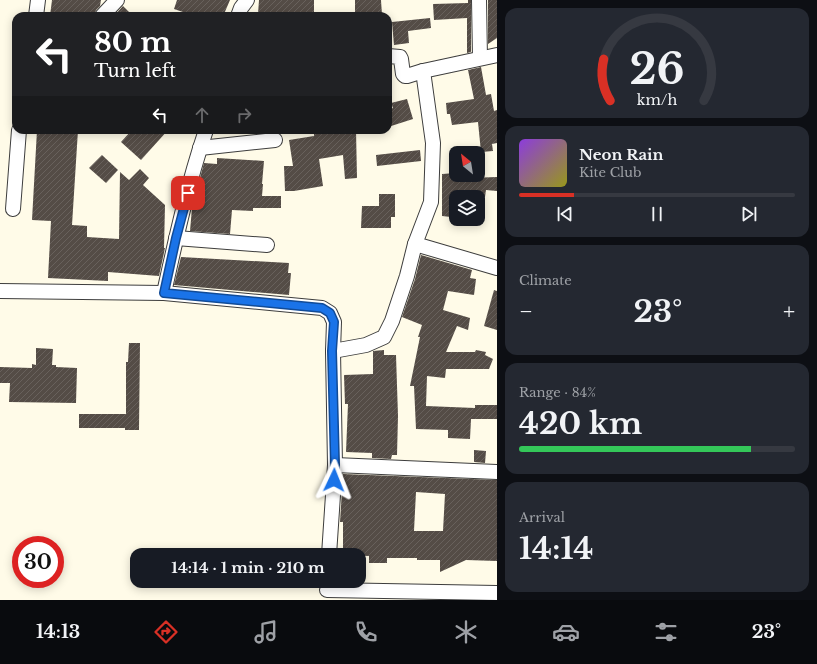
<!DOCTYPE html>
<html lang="en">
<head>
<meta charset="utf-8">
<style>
	body { margin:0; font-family:"Libre Baskerville",serif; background:#242831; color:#f1f3f6; height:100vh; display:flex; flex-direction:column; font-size:15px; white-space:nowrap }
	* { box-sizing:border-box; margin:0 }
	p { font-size:13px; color:#9ea1a6 }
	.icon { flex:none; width:22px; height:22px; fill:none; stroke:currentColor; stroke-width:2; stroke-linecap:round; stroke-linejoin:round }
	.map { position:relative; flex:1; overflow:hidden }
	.side { display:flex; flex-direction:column; gap:8px; padding:8px; background:#0d0f14; width:320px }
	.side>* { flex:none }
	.banner { position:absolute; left:12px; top:12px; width:380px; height:122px; border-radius:12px; box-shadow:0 2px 10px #0003; background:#202124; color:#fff; overflow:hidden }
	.needle { width:26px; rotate:330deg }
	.buttons { position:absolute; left:449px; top:146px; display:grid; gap:8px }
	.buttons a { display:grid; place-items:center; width:36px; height:36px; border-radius:8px; background:#171b24; box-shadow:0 2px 10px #0003; font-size:20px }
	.speed { position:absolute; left:12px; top:536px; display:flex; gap:8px; font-size:20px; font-weight:700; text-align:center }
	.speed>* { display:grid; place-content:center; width:52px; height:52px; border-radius:50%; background:#171b24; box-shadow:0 2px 10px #0003; line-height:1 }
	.speed .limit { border:6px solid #d22; background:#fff; color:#111 }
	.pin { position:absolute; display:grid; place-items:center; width:34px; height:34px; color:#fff; margin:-17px; border-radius:8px; box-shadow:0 2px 6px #0006 }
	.me { position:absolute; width:44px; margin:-22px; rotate:2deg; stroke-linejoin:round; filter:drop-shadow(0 0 3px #0008) }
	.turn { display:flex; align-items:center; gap:14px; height:84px; padding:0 16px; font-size:18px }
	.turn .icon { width:52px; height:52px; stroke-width:2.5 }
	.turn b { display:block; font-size:28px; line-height:34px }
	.lanes { display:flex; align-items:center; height:38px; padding:0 16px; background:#0003; justify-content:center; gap:20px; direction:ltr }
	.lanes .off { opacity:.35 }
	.big { font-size:30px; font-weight:800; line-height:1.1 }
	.side .card { flex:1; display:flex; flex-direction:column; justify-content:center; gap:6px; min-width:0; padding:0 14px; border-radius:12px; background:#242831 }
	.side .dial { align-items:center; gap:0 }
	.dial svg { height:104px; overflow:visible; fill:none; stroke:#363941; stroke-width:7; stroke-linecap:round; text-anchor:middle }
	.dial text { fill:#f1f3f6; stroke:none }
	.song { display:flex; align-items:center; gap:12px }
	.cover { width:48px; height:48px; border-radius:6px; background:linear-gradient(135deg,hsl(270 70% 55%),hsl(60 70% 35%)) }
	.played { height:4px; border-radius:2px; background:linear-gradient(90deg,#d93025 20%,#363941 20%) }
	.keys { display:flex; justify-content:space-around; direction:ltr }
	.heat { display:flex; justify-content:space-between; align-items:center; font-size:22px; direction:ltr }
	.charge { height:6px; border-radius:3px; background:linear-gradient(90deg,#34c759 84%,#363941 0) }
	.trip { position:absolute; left:130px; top:548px; width:236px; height:40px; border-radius:12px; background:#171b24; box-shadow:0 2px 10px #0003; font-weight:800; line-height:40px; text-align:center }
	.tab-bar { display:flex; height:64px; justify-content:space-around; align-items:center; background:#090b0e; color:#9ea1a6 }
	.tab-bar .icon { width:28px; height:28px }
	.tab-bar .selected { color:#d93025 }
	.tab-bar b { font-size:18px; color:#f1f3f6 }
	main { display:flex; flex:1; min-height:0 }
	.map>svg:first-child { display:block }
	.building { fill:url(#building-hatch); fill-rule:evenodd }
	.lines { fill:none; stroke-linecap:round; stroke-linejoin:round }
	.street-casing { stroke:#3d3d3d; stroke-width:16 }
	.street { stroke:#fff; stroke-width:14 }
	.route-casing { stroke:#114b97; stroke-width:10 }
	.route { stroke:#1a73e8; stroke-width:7 }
</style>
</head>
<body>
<main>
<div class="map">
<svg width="497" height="600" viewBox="0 0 497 600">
	<defs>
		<pattern id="building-hatch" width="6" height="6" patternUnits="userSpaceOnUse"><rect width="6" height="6" fill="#544c46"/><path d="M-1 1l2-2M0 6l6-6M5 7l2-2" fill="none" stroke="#68615c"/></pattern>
	</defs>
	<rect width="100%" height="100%" fill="#fffbe8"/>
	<g class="building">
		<path d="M52 0H101L100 6 96 10 94 16H50Z"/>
		<path d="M177 0H230L224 14 220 12 218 16H195L174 9Z"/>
		<path d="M259 0H314V16H283L258 14Z"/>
		<path d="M355 0H381L382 15 355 16Z"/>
		<path d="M468 0H471V52L467 53V18L434 20 433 4 468 3Z"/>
		<path d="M488 0H497V38L488 44Z"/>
		<path d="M123 6 133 16H114Z"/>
		<path d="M430 18 431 28 408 31 409 43 394 45 392 22Z"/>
		<path d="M481 67 486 95 491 94 494 111 497 110V143L492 144 493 151 481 152 478 122 452 125 450 114H447L446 103 474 99 468 70Z"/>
		<path d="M407 99 413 119 388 127V110L393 108 391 103Z"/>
		<path d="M37 130H78L72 225 87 226V237L119 239 120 172 129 180 140 169 149 178 143 185 165 205 164 248H165L159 276 108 272V281L48 278 51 221 32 220Z"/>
		<path d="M132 130H168L141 160 121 142Z"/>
		<path d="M336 130H356L357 178 345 179 343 155 319 159 323 186 294 191H285L284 166H293L289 140 314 136V133Z"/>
		<path d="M420 150 421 161 377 166 376 155Z"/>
		<path d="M102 155 118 170 106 183 89 168Z"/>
		<path d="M217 158 264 161 262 184H263L262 196H281V208H253V211L232 210 230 234 190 231 192 208 204 163 217 164Z"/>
		<path d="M456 173V175H468V178L497 177V191L486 190 485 197H455L451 217 442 216V174Z"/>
		<path d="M379 194H395V217H391V228H361L362 206H379Z"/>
		<path d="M421 255 472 270 470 278 476 279 474 295 448 291 443 310 470 318 468 330 457 326 446 352H475L476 350 486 352 485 355 493 359 489 369H446L445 378 427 376 426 406 475 408V405H497V419H471L470 439 448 438V430L416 429 414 386H410L420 337H418L422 325 402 317 415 279Z"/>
		<path d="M181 257 289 263 288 273H291L289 295 174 285Z"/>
		<path d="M494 290 497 291V330L484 326Z"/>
		<path d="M129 343H140L139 430H125V428H79V414H126V362H128Z"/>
		<path d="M36 348 53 349 52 365H56V367L77 368 76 403 9 402 10 383H0V367L32 368V364L36 365Z"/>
		<path d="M384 350V355H396L398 416 397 455H392L391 459 372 458V453L346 452 348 404H345L344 375 373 374V351Z"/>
		<path d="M474 450 486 451 485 463 474 462Z"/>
		<path d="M343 474 497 480V561L466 560 440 572V560H417V558H387V563H369V556L343 555V522H340ZM416 492 445 494 443 531H414Z"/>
	</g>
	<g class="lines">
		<g class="street-casing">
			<g id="street">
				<path d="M479 0 480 58"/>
				<path d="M36 16 38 0"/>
				<path d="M102 16 117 0"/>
				<path d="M238 16 241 8 247 0"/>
				<path d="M388 56 400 57 401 59 403 74 405 76H407L423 71 497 55"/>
				<path d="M200 148 275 140"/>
				<path d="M13 209 19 130"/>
				<path d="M176 238 267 245"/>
				<path d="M415 244 497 268"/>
				<path d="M0 291 164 293 322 308 330 313 334 322 333 351 335 465 329 555"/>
				<path d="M164 293C176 238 188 183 206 130"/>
				<path d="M333 351 366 345 384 337 392 321 407 276 415 244 431 202 433 143 423 71"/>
				<path d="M335 465 497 472"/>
				<path d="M327 590 497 593"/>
			</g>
		</g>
		<use href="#street" class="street"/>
	</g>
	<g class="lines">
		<g class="route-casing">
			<path id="route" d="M188 193 176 238 164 293 322 308 330 313 334 322 332 351 335 465 334 480"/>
		</g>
		<use href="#route" class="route"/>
	</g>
</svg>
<div class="buttons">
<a><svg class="needle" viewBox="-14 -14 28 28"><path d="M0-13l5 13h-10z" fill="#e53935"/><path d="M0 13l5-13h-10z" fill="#9ea1a6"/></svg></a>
<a><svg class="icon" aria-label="layers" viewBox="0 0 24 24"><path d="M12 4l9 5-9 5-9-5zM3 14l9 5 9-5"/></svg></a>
</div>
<div class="speed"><div class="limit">30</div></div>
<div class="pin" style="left:188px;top:193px;background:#d93025"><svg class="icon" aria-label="arrive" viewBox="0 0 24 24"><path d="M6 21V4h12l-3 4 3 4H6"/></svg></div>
<svg class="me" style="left:334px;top:480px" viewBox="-20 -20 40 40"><path d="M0-17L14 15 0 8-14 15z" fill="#1a73e8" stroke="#fff" stroke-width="4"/></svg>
<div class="trip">14:14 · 1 min · 210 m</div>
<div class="banner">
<div class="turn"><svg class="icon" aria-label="left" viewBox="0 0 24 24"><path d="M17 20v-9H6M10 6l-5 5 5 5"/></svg><div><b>80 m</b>Turn left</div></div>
<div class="lanes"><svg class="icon" aria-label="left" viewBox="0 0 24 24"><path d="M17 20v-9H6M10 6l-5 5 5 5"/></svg><svg class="icon off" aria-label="ahead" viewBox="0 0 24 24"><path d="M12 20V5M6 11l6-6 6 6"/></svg><svg class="icon off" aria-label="right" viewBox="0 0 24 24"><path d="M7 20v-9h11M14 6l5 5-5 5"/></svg></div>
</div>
</div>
<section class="side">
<div class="card dial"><svg viewBox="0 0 100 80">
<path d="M14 69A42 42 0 1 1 86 69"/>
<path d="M14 69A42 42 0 0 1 9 37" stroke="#d93025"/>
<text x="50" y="56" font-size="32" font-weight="700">26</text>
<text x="50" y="72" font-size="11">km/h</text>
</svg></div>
<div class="card">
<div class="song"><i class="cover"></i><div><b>Neon Rain</b><p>Kite Club</p></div></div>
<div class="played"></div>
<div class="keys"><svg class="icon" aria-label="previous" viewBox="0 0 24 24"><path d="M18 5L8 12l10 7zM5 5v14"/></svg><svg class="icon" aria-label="pause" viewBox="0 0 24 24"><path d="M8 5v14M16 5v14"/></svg><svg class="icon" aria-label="next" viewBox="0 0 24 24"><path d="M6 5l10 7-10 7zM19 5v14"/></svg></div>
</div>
<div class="card"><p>Climate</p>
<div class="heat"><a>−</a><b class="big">23°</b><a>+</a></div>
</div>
<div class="card"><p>Range · 84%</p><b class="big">420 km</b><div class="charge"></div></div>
<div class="card"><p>Arrival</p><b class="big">14:14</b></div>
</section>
</main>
<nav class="tab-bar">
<b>14:13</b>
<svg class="icon selected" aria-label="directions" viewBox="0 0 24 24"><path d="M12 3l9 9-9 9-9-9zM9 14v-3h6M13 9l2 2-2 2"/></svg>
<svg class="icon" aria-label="music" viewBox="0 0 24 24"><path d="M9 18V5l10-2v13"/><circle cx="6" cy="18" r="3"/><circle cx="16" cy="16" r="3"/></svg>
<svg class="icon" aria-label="phone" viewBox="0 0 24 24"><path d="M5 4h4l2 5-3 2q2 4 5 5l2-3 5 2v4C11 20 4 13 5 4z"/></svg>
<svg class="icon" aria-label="climate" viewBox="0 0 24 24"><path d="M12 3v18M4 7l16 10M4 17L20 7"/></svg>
<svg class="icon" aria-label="car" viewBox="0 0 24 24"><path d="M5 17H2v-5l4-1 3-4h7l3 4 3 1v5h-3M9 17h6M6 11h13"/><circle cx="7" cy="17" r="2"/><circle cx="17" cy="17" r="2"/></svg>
<svg class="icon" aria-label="filters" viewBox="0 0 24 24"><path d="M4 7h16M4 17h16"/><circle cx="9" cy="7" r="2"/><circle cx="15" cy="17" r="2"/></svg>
<b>23°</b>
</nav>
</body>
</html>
